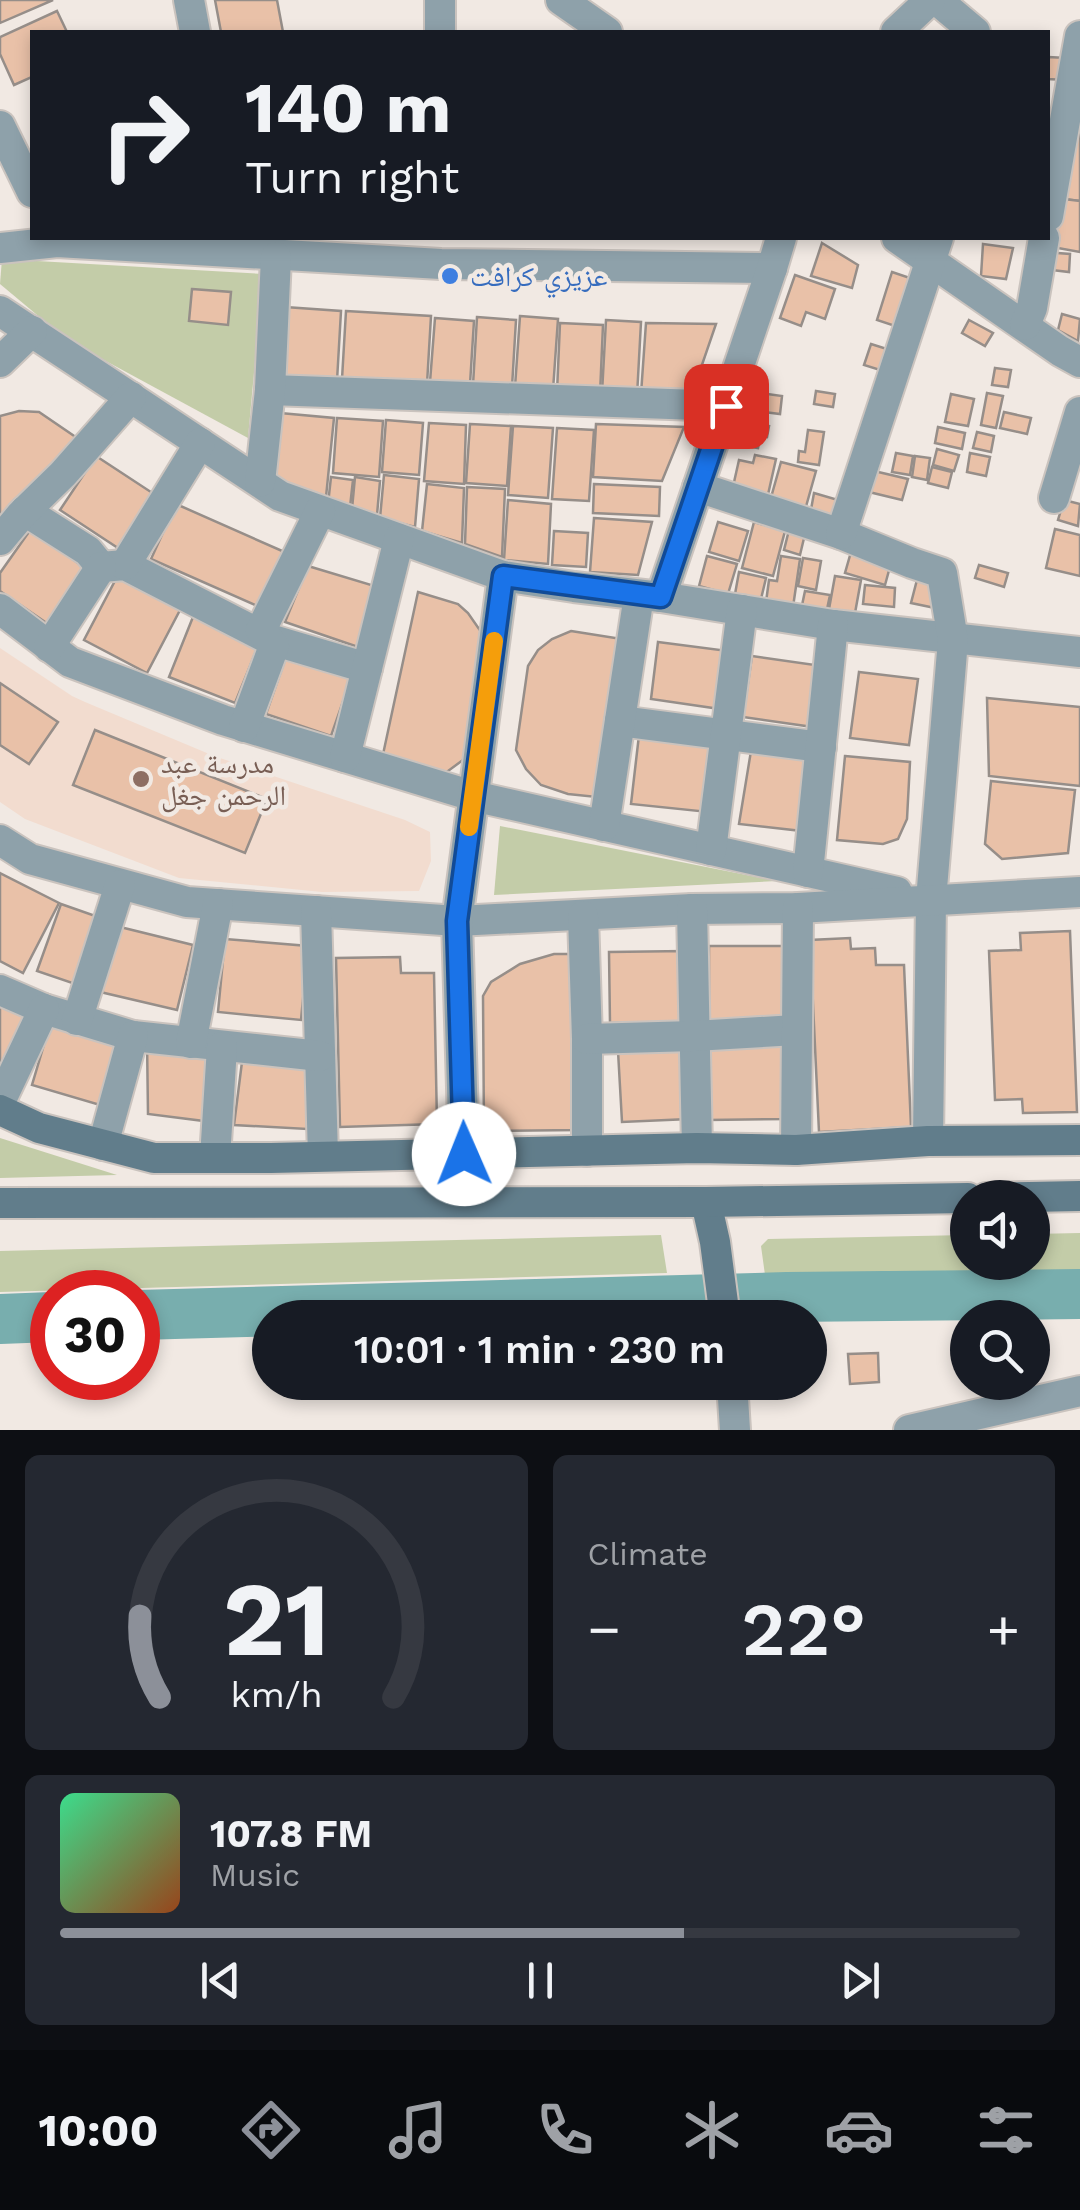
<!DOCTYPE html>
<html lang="en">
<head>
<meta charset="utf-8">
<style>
	body { margin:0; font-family:"Work Sans","Noto Naskh Arabic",sans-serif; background:#242831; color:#f1f3f6; height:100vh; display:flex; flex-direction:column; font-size:38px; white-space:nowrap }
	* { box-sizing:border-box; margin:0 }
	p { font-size:32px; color:#9ea1a6 }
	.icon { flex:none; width:55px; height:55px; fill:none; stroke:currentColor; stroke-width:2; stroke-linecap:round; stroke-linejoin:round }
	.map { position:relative; height:1430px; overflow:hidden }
	.drawer { display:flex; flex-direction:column; gap:25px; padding:25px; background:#0d0f14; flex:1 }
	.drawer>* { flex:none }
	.top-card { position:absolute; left:30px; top:30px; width:1020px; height:210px; border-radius:0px; box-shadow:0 5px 15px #0003; background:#171b24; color:#f1f3f6; overflow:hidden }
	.buttons { position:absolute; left:950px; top:1180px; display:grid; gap:20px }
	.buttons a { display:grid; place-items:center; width:100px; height:100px; border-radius:50%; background:#171b24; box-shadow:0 5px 15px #0003; font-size:50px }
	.speed { position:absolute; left:30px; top:1270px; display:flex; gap:20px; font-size:50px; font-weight:700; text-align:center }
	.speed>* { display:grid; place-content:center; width:130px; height:130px; border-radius:50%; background:#171b24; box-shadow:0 5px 15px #0003; line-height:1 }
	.speed .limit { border:15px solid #d22; background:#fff; color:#111 }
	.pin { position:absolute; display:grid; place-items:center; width:85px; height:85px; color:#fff; margin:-42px; border-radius:20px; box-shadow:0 5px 15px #0006 }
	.me { position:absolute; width:110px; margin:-55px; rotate:359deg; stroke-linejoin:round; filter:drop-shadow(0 0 8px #0008) }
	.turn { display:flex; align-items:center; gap:35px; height:210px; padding:0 50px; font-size:45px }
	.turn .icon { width:130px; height:130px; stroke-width:2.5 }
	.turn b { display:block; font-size:70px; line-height:85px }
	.big { font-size:75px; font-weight:600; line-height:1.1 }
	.drawer .tile { flex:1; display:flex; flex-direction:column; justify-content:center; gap:15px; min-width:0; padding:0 35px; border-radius:15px; background:#242831 }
	.drawer .dial { align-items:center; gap:0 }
	.dial svg { height:260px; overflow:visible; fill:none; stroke:#363941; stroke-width:7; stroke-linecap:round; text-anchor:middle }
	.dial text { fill:#f1f3f6; stroke:none }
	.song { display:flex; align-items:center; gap:30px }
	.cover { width:120px; height:120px; border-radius:15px; background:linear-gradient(135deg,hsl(150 70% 55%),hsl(20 70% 35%)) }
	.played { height:10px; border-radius:5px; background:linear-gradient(90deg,#8c9099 65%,#363941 65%) }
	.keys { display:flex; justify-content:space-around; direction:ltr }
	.heat { display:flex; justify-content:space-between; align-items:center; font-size:55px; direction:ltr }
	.drawer .tiles { flex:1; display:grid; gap:25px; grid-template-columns:1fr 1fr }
	.tile:last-child { grid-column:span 2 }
	.trip { position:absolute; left:252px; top:1300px; width:575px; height:100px; border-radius:50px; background:#171b24; box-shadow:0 5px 15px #0003; font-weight:600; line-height:100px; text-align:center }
	.menu { display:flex; height:160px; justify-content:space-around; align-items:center; background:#090b0e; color:#9ea1a6 }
	.menu .icon { width:70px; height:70px }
	.menu .selected { color:#8c9099 }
	.menu b { font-size:45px; color:#f1f3f6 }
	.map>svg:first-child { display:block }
	.education { fill:#f2dccf }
	.green { fill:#c3cca8 }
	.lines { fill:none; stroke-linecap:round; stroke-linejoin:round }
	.river { stroke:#78aeae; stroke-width:50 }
	.building { fill:#e9c1a8; stroke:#968e89; stroke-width:2.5 }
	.street-casing { stroke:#cac3be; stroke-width:34 }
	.secondary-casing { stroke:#cac3be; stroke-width:34 }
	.street { stroke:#8ea1aa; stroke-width:30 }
	.secondary { stroke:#617d8b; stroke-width:30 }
	.route-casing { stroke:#114b97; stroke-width:25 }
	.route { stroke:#1a73e8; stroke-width:18 }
	.slow { stroke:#f59e0b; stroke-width:18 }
	.shop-dot { fill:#3f7fe0; stroke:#f1e9e3; stroke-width:4 }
	.education-dot { fill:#8d6e63; stroke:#f1e9e3; stroke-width:4 }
	.labels { text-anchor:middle; stroke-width:9; stroke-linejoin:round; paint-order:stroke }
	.shop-label { font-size:28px; fill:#366cbe; stroke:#f1e9e3; text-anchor:start }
	.education-label { font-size:28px; fill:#785e54; stroke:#f1e9e3; text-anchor:start }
</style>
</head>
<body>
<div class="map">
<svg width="1080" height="1430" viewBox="0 0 1080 1430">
	<rect width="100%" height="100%" fill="#f1e9e3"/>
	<path class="education" d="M0 648 72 696 85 702 214 756 405 820 430 832 431 861 419 891 322 892 179 878 25 819 0 802Z"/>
	<g class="green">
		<path d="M2 259 263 274 248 438 67 340 0 284Z"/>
		<path d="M500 826 777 881 494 895Z"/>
		<path d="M0 1138 117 1175 0 1178Z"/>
		<path d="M1080 1233V1270L765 1275 761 1246 768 1239 967 1235 968 1262H1032L1033 1234Z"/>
		<path d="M661 1235 667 1273 0 1292V1251Z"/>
	</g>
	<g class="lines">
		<g class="river">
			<path d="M138 1315 787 1297 1080 1294"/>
			<path d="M0 1319 52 1317"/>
		</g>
	</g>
	<g class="building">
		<path d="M0 0H53L0 23Z"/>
		<path d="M215 0H277L283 32H221Z"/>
		<path d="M57 11 67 32H32V77L14 85 0 54V37Z"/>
		<path d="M1048 57 1066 58 1065 80 1048 79Z"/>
		<path d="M1070 124 1080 125V201L1056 198Z"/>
		<path d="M1056 198 1080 201V252L1047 246Z"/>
		<path d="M822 243 858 265 852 288 811 276Z"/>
		<path d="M983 244 1013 248 1006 279 981 276Z"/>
		<path d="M1044 252 1070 254 1069 272 1043 269Z"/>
		<path d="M892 272 910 278 895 326 877 320Z"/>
		<path d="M795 275 835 289 825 319 806 312 801 326 780 318Z"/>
		<path d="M192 289 231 292 228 325 189 321Z"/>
		<path d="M285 307 341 311 337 381 280 377Z"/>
		<path d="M346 311 431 316 427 384 342 379Z"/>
		<path d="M1062 314 1080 319 1078 341 1058 330Z"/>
		<path d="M520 316 558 319 553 390 515 387Z"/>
		<path d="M477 317 516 320 512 387 473 385Z"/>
		<path d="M435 318 474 321 470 384 430 382Z"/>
		<path d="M606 320 641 322 637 396 602 393Z"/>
		<path d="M969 320 993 333 985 346 962 333Z"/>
		<path d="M560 323 603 325 600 394 557 392Z"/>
		<path d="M646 323 716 324 692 394H641Z"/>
		<path d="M871 344 887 349 880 370 864 365Z"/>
		<path d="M995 368 1011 370 1008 387 992 385Z"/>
		<path d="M816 391 835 394 833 407 814 404Z"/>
		<path d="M760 393 782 396 780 414 755 411Z"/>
		<path d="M987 393 1003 396 996 428 981 425Z"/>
		<path d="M951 394 974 399 968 426 945 422Z"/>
		<path d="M19 411 39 412 80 440 0 528V416Z"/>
		<path d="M1004 412 1031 418 1027 434 1000 428Z"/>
		<path d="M280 413 334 418 325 507 273 483Z"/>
		<path d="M749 417 755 418 754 424 769 426 767 437 760 436 758 448 745 446Z"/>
		<path d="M337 418 383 421 379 477 333 473Z"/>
		<path d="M386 420 423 423 419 475 382 472Z"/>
		<path d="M429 423 466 425 464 484 424 481Z"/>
		<path d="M470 424 511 426 507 486 466 483Z"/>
		<path d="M596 424 684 427 662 481 593 477Z"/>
		<path d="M513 426 553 428 548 498 508 495Z"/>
		<path d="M938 427 965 433 962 449 935 443Z"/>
		<path d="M557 428 594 430 589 501 552 499Z"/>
		<path d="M808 430 824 432 819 465 798 462 799 451 805 452Z"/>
		<path d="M977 432 994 436 991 452 973 448Z"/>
		<path d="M937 449 959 455 954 471 933 465Z"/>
		<path d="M896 453 913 456 910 475 892 472Z"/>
		<path d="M970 453 990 457 986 476 967 472Z"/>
		<path d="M755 455 776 459 767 499 732 491 739 460 753 463Z"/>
		<path d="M96 456 157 496 121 550 60 510Z"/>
		<path d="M915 456 930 458 927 480 912 477Z"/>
		<path d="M781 462 816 471 805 510 770 501Z"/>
		<path d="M932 467 952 472 948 488 928 483Z"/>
		<path d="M874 471 908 479 902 500 869 492Z"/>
		<path d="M384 475 419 479 415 527 380 518Z"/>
		<path d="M331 477 353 480 350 507 328 504Z"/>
		<path d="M355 477 380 481 377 515 352 509Z"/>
		<path d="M427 484 464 488 462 543 422 531Z"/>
		<path d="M594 484 660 487 659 516 593 513Z"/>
		<path d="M467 487 505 489 502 557 465 544Z"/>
		<path d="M814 493 845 502 838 522 810 515Z"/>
		<path d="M508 500 551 504 548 564 504 560Z"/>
		<path d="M1064 500 1080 504 1078 526 1058 520Z"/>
		<path d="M176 504 289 554 264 609 151 559Z"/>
		<path d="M594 518 652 522 638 575 590 572Z"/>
		<path d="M718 522 748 531 739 561 709 552Z"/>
		<path d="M754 522 785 531 773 576 742 568Z"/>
		<path d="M31 529 89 571 51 626 0 591V573Z"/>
		<path d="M1055 529 1080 535V576L1046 568Z"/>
		<path d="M789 530 805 534 800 555 784 550Z"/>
		<path d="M554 531 588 533 586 567 552 565Z"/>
		<path d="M851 552 891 563 885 585 845 573Z"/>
		<path d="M707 556 737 564 728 594 699 586Z"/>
		<path d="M781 556 800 559 793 607 766 602 769 580 777 581Z"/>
		<path d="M803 558 821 561 816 590 798 586Z"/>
		<path d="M979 565 1008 573 1004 587 975 578Z"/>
		<path d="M308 566 378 587 364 649 285 622Z"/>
		<path d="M739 572 766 578 761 599 735 594Z"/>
		<path d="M835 576 861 580 855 613 829 609Z"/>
		<path d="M918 576 942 581 935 608 911 603Z"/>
		<path d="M117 577 180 610 147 673 84 640Z"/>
		<path d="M865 585 895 588 894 607 863 604Z"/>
		<path d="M805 591 830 595 826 614 801 610Z"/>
		<path d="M418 592 458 604 468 613 486 639 471 754 444 774 382 759Z"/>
		<path d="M195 612 261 639 235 703 169 677Z"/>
		<path d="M571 631 628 640 606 798 568 794 541 785 526 769 516 750 528 666 538 650 552 639Z"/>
		<path d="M658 642 728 651 720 709 651 699Z"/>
		<path d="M289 648 354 670 331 736 266 714Z"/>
		<path d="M752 656 829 667 820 728 743 717Z"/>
		<path d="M859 672 918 679 909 745 850 738Z"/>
		<path d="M0 683 58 722 29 764 0 745Z"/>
		<path d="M987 698 1080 707V786L989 776Z"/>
		<path d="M95 730 267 799 245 853 73 785Z"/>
		<path d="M639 735 717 743 708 812 631 804Z"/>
		<path d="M751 751 819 759 811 832 739 824Z"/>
		<path d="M845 756 910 762 907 819 898 839 883 844 837 840Z"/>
		<path d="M991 781 1075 790 1068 853 1002 859 985 844Z"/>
		<path d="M0 873 59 903 23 973 0 961Z"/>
		<path d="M61 904 104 919 81 986 37 971Z"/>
		<path d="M112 925 193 945 177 1010 96 991Z"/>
		<path d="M1070 931 1077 1112 1023 1113 1022 1099 995 1100 989 951 1021 950 1020 933Z"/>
		<path d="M850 938 851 949 875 948 876 965H904L911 1127 819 1132 810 940Z"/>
		<path d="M225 939 308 946 301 1020 218 1012Z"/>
		<path d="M709 946H785V1019L709 1020Z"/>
		<path d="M685 951 686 1022 610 1023 609 952Z"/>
		<path d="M554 954H577L579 1130 484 1131 483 996 491 982 520 964Z"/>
		<path d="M400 957 401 973H434L437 1124 340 1127 336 958Z"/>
		<path d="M0 1004 27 1016 0 1077Z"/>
		<path d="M51 1021 119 1042 100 1105 32 1085Z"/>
		<path d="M147 1040 208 1052 204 1121 148 1114Z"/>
		<path d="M788 1044V1119L708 1120 707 1045Z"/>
		<path d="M685 1047 689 1119 622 1122 618 1051Z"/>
		<path d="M243 1054 309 1062 307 1129 234 1125Z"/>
		<path d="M878 1353 879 1382 850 1384 848 1354Z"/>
	</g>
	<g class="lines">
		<g class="street-casing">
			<g id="street">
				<path d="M189 0 195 32"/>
				<path d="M440 0V32"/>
				<path d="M561 0 607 32"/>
				<path d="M937 0 975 32"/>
				<path d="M896 32 930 0"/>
				<path d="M0 126 32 192"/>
				<path d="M1048 216 1080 36"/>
				<path d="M897 238 1060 351 1080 362"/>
				<path d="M0 248 57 242 441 264 772 268"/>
				<path d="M0 311 280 496 503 576 574 587 661 597 833 625 1080 652"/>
				<path d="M1025 325 1032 308 1044 238"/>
				<path d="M0 362 32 331"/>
				<path d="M270 390 726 406"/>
				<path d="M260 482 270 390 276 257"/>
				<path d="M698 487 841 534 912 563 942 573 953 640 931 900 928 1141"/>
				<path d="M1054 498 1080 412"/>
				<path d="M25 511 88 551 101 567 125 565 269 639 367 668"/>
				<path d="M841 534 938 238"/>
				<path d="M0 540 21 515 63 474 131 397"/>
				<path d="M125 565 200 443"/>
				<path d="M661 597 772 268 781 238"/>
				<path d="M0 609 70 662 223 720 473 796 897 892"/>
				<path d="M49 647 101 567"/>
				<path d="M620 721 821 747"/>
				<path d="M244 727 274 646 261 630 320 511"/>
				<path d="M345 757 399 539"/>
				<path d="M604 826 639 595"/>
				<path d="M0 840 30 859 187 902 457 921 692 909 798 908 1080 892"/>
				<path d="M711 850 742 610"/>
				<path d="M808 872 833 625"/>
				<path d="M692 909 697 1148"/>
				<path d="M316 911 323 1156"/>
				<path d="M583 916 587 1039V1151"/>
				<path d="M0 990 44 1009 133 1036 320 1056"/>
				<path d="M77 1020 120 885"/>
				<path d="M587 1039 694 1036 796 1030"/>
				<path d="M191 1043 218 904"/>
				<path d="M0 1102 44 1009"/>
				<path d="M103 1145 133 1036"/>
				<path d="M796 1150 798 908"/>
				<path d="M464 1154 457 921 503 576"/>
				<path d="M215 1158 222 1047"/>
				<path d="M732 1382 735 1430"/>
				<path d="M909 1430 1080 1391"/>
			</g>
		</g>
		<g class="secondary-casing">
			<g id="secondary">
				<path d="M0 1110 39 1128 154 1158H271L697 1148 796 1150 928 1141 1080 1140"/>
				<path d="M986 1198 1080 1196"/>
				<path d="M706 1202 715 1242 725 1318"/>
				<path d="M0 1203 706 1202 968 1198"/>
			</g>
		</g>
		<use href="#street" class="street"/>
		<use href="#secondary" class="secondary"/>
	</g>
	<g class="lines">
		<g class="route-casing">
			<path id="route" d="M464 1154 457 921 503 576 661 597 726 406"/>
		</g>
		<use href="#route" class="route"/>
		<path class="slow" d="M469 827 494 641"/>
	</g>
	<circle class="shop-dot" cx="450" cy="276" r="10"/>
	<circle class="education-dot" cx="141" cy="779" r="10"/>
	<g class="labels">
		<g class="shop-label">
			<text x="470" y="286">عزيزي كرافت</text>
		</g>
		<g class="education-label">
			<text x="161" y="773">مدرسة عبد<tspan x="161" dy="32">الرحمن جغل</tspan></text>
		</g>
	</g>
</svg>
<div class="buttons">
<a><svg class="icon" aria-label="sound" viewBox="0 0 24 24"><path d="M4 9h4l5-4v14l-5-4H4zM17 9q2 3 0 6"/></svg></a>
<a><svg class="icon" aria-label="search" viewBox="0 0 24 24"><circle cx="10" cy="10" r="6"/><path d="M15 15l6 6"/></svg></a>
</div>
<div class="speed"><div class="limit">30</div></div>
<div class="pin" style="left:726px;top:406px;background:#d93025"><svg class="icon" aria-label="arrive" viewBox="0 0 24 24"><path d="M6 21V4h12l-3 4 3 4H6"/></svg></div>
<svg class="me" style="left:464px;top:1154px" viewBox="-20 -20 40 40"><circle r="19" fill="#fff"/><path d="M0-13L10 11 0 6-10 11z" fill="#1a73e8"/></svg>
<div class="trip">10:01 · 1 min · 230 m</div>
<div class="top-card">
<div class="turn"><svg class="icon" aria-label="right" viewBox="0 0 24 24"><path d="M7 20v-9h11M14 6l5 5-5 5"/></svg><div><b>140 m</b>Turn right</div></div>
</div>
</div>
<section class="drawer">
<div class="tiles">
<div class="tile dial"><svg viewBox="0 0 100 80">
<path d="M14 69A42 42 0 1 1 86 69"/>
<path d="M14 69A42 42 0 0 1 8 44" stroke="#8c9099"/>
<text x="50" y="56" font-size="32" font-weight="700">21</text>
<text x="50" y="72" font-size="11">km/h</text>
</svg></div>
<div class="tile"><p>Climate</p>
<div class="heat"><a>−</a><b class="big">22°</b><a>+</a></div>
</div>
<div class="tile">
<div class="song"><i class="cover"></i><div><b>107.8 FM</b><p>Music</p></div></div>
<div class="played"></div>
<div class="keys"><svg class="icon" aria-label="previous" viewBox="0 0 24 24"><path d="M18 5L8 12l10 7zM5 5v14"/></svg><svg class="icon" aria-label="pause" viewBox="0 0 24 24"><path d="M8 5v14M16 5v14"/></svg><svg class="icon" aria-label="next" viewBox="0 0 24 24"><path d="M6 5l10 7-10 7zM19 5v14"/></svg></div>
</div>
</div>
</section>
<nav class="menu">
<b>10:00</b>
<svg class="icon selected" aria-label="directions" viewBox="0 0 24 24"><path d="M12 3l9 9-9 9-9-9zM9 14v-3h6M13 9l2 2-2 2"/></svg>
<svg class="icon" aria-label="music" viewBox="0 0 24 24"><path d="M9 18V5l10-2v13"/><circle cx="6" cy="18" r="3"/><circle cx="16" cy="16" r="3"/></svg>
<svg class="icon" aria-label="phone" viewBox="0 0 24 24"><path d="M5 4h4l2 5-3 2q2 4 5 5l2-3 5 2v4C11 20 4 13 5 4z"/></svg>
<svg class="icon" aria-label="climate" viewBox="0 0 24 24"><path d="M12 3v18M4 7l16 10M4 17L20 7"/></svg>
<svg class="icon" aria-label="car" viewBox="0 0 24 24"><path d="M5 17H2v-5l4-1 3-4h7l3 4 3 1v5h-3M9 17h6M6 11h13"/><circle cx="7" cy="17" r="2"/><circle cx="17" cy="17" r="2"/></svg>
<svg class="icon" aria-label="filters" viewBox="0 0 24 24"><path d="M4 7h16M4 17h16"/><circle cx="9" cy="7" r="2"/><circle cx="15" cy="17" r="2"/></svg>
</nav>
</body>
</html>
